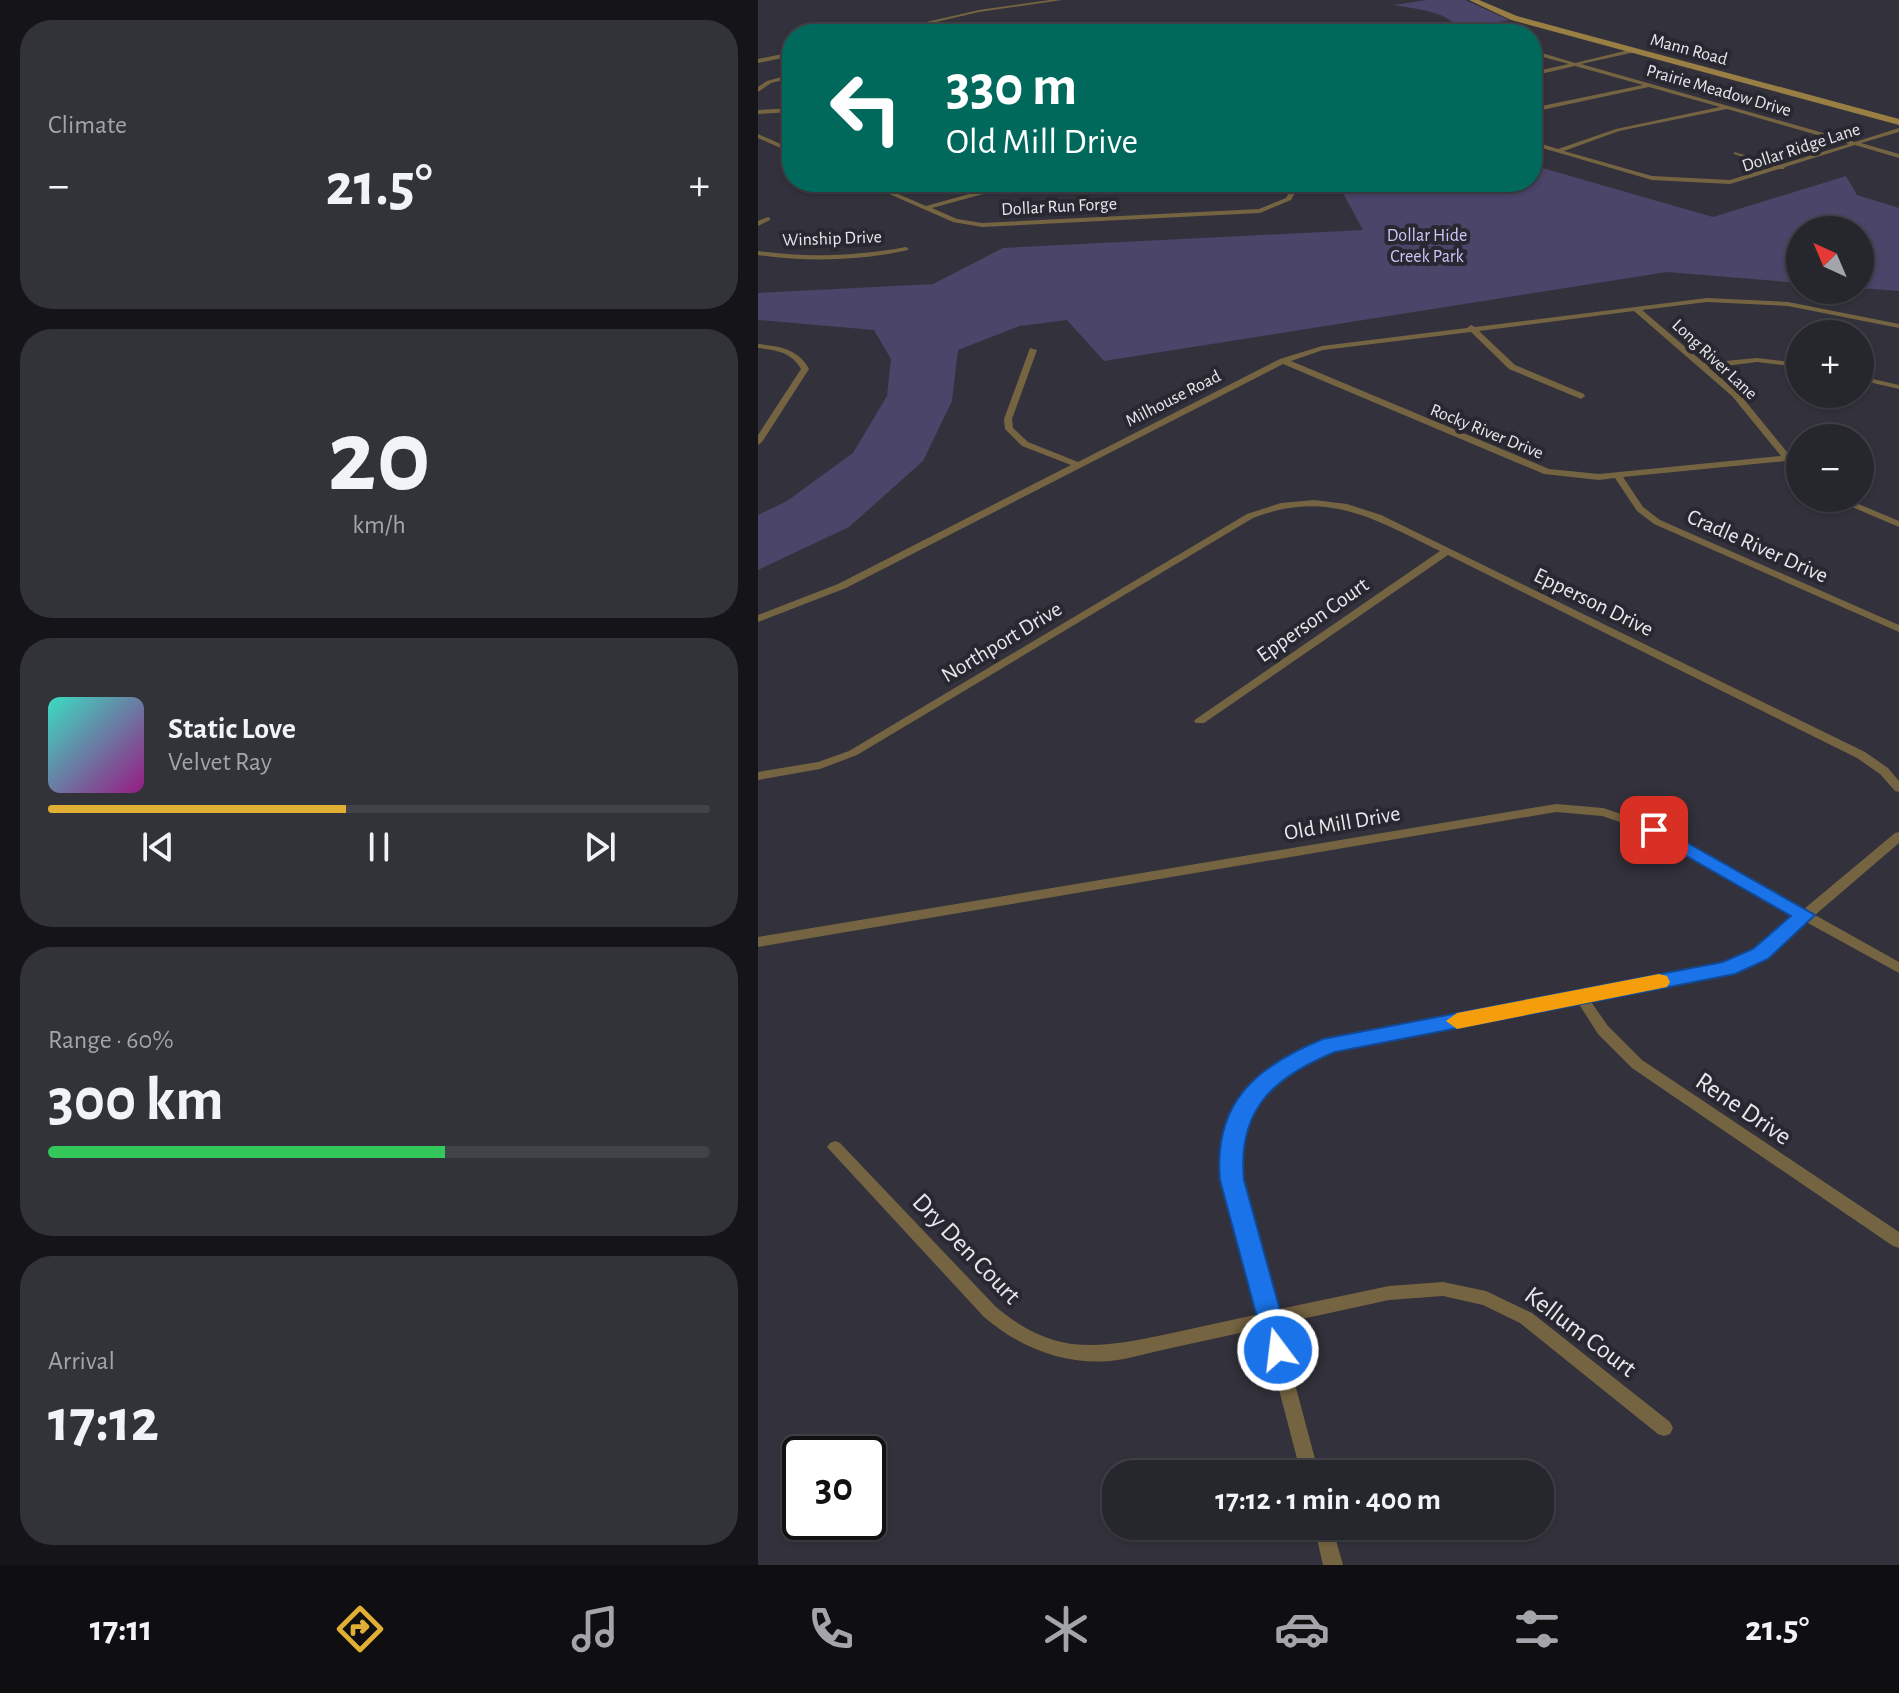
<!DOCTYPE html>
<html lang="en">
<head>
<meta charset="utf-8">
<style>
	body { margin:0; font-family:"Alegreya Sans",sans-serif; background:#323239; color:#f1f3f6; height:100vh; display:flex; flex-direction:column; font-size:30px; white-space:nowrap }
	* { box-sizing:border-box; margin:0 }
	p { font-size:26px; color:#a4a5aa }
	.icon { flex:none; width:44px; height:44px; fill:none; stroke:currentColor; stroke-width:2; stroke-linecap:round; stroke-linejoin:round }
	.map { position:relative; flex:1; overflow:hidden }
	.details { display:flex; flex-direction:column; gap:20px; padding:20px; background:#151519; width:758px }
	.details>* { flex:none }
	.hud { position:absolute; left:24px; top:24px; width:760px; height:168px; border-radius:32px; box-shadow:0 2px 6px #0004,0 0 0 2px #424349; background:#00695c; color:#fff; overflow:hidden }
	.needle { width:52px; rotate:316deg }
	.tools { position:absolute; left:1028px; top:216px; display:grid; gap:16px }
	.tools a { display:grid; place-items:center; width:88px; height:88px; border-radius:50%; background:#26262d; box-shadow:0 2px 6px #0004,0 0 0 2px #424349; font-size:40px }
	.speed { position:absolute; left:24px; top:1436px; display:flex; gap:16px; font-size:40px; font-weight:700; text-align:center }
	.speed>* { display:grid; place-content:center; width:104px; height:104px; border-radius:50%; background:#26262d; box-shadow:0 2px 6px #0004,0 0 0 2px #424349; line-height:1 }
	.speed .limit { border:4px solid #111; border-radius:12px; background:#fff; color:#111 }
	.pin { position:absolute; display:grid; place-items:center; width:68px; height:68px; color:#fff; margin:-34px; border-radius:16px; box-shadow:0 4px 12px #0006 }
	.me { position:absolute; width:88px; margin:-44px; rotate:345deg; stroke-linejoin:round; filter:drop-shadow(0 0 6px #0008) }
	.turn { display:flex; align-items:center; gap:28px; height:168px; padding:0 32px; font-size:36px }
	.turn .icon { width:104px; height:104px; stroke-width:2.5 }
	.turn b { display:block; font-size:56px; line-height:68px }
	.big { font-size:60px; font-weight:700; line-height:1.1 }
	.details .card { flex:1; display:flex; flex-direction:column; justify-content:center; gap:12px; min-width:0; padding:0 28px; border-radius:32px; background:#323239 }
	.details .dial { align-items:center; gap:0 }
	.dial b { font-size:104px; line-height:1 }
	.song { display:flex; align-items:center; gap:24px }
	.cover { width:96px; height:96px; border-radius:12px; background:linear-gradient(135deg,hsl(170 70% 55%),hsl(310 70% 35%)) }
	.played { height:8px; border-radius:4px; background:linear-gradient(90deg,#e1af34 45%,#424349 45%) }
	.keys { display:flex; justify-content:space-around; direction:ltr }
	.heat { display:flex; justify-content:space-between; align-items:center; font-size:44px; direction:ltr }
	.charge { height:12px; border-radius:6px; background:linear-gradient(90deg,#34c759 60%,#424349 0) }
	.trip { position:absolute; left:344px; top:1460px; width:452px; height:80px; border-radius:32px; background:#26262d; box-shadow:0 2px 6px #0004,0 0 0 2px #424349; font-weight:700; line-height:80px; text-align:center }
	.tab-bar { display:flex; height:128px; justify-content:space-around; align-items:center; background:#0f0f12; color:#a4a5aa }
	.tab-bar .icon { width:56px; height:56px }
	.tab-bar .on { color:#e1af34 }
	.tab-bar b { font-size:36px; color:#f1f3f6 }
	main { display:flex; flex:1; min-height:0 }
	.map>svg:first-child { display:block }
	.green { fill:#4a4569 }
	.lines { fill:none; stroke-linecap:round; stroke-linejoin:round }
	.minor { fill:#756441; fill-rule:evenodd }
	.secondary { fill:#997f44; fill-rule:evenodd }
	.route { fill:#1a73e8; stroke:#114b97; stroke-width:2 }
	.slow { fill:#f59e0b }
	.labels { text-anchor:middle; stroke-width:8; stroke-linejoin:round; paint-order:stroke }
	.far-street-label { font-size:18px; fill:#e7e7ed; stroke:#292831 }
	.far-park-label { font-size:18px; fill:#cdc6fb; stroke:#292831 }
	.street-label { font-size:22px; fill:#e7e7ed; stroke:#292831 }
	.near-street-label { font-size:26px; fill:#e7e7ed; stroke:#292831 }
</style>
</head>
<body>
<main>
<section class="details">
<div class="card"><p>Climate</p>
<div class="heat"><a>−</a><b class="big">21.5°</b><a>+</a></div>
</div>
<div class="card dial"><b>20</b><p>km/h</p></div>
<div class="card">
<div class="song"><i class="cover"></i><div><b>Static Love</b><p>Velvet Ray</p></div></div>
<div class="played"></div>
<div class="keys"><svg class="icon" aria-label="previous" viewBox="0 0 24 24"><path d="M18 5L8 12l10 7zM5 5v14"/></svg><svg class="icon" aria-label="pause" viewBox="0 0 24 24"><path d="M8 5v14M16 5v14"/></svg><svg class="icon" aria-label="next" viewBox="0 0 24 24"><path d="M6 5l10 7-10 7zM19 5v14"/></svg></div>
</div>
<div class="card"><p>Range · 60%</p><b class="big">300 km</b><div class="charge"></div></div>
<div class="card"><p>Arrival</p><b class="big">17:12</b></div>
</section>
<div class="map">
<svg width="1141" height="1565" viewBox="0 0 1141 1565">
	<rect width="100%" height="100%" fill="#33323c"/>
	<g class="green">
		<path d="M669 0H707L751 20 702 30C690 11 658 9 636 5Z"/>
		<path d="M774 165 955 217 1088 176 1099 195 1141 208V291L1102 288V230H1042V283L909 272 346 361 309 320 261 326 200 350 194 401 165 461 91 527 0 570V515L29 501 95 453 129 396 133 359 116 330 0 320V293L175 284 245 248 605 230 579 182H774Z"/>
	</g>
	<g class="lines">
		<g class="minor">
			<path d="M292 0H304L221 12 126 34H116L221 10Z"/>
			<path d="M875 49 877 52 823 64 1097 142 1141 128V132L1103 143 1141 154V158L1097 145 1027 167 1026 169H1021L972 184 894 180 774 145V141L800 149 858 129 962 107 891 87 774 112V108L885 85 817 66 774 76V72L811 64 774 54V50L817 63ZM969 109 1091 144 1021 165 976 152V154L1014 167 972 180 894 176 806 151 861 131Z"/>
			<path d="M34 52V56L0 63V59Z"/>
			<path d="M34 74V78L13 83 0 92V87L9 81Z"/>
			<path d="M34 108V112L0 114V110Z"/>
			<path d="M0 134 34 149V153L0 138Z"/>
			<path d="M104 182H112L168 206 240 186 328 182 325 184 240 190 174 208 199 219 224 223 501 209 528 198 531 193 526 182H532L537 193 533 200 502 213 224 227 195 222Z"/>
			<path d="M10 217 12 218V220L0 226V221Z"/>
			<path d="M148 247 150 248V250C101 261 50 262 0 255V251C50 258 99 256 148 247Z"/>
			<path d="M949 298 1030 302 1141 324V328L1030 306 949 302 884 310 946 363 999 358 1042 363V367L999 362 951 368 980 392 1042 468V477L1039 476 1027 461 865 477 885 507 902 520 1141 625V632L896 524 879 511 857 478 841 480 786 474 525 364 88 588 0 622V615L80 584 313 465 264 446 247 429 246 419 272 348 279 350 254 419 255 428 270 442 320 462 522 359 564 346 709 328 713 325 717 327ZM876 311 974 396 1023 456 841 474 791 469 533 361 565 350 713 332 751 369 823 399 827 396 826 394 757 365 721 331Z"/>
			<path d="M0 344C21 346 41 349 51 369L4 442 0 445V435L43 369C34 352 17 350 0 348Z"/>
			<path d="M1102 376 1141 385V389L1102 380Z"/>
			<path d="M1073 498H1086L1141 521V527Z"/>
			<path d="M556 500 589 504 623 515 1107 752 1130 768 1141 781V792L1137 791 1122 774 1099 758 690 555 446 723H438L436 721 438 719 682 551C616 519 570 489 495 518L99 755 62 769 0 780V772L60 762 91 751 489 514 523 503Z"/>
			<path d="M798 804 845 808 894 824 1046 909 1137 833 1141 832V843L1057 915 1141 962V973L1048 922 1007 957 986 967 831 999 850 1026 884 1060 1141 1232V1248L1135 1246 874 1068 840 1034 819 1001 575 1050C516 1073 473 1109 482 1178 484 1194 490 1211 494 1226 502 1254 509 1282 517 1310L631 1286 685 1282 728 1291 774 1313 912 1422 915 1428 912 1434 906 1436 900 1434 762 1323 725 1305 685 1296 631 1300 521 1324 561 1474H543L505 1328C474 1335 444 1341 413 1348 393 1352 372 1359 352 1361 305 1365 261 1347 226 1317L69 1147 72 1143 77 1141 82 1143 238 1307C296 1355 336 1349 405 1335 437 1328 469 1321 501 1314 493 1284 486 1254 478 1225 474 1209 467 1193 466 1177 460 1104 508 1060 573 1040L978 960 997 951 1038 916 886 830 844 816 798 812 0 947V937Z"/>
			<path d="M556 1526H574L585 1565H565Z"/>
		</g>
		<path class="secondary" d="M711 0H721L759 16 1141 119V125L753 20Z"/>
	</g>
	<path class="route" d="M896 824 1057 915 1010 959 977 974 577 1052C516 1077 479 1109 486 1180L533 1350 529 1358 520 1362 510 1358 462 1180C455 1102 499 1066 565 1039L965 962 995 949 1033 916 890 834 887 830Z"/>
	<path class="slow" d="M901 974 909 976 912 982 909 987 699 1029 688 1021 699 1013Z"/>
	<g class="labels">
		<g class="far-street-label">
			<text transform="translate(931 49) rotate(15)" y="6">Mann Road</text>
			<text transform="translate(961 90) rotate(16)" y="6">Prairie Meadow Drive</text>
			<text transform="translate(1043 147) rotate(-18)" y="6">Dollar Ridge Lane</text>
			<text transform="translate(301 206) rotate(-3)" y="6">Dollar Run Forge</text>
			<text transform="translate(74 238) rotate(-2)" y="6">Winship Drive</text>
			<text transform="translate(957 359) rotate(43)" y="6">Long River Lane</text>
			<text transform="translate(415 398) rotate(-27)" y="6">Milhouse Road</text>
			<text transform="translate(729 431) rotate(22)" y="6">Rocky River Drive</text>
		</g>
		<g class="far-park-label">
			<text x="669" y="241">Dollar Hide<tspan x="669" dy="21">Creek Park</tspan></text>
		</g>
		<g class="street-label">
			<text transform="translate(1000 545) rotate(24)" y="8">Cradle River Drive</text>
			<text transform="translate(836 601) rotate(26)" y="8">Epperson Drive</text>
			<text transform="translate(554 619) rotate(-35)" y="8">Epperson Court</text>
			<text transform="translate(243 641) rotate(-31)" y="8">Northport Drive</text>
			<text transform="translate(584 822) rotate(-10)" y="8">Old Mill Drive</text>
		</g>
		<g class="near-street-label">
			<text transform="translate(986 1108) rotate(34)" y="9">Rene Drive</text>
			<text transform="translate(209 1248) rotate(46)" y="9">Dry Den Court</text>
			<text transform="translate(823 1331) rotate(37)" y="9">Kellum Court</text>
		</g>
	</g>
</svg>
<div class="tools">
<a><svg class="needle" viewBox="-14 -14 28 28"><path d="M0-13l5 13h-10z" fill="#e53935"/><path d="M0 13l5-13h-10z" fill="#a4a5aa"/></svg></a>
<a>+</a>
<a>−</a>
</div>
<div class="speed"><div class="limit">30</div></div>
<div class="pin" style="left:896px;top:830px;background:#d93025"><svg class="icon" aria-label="arrive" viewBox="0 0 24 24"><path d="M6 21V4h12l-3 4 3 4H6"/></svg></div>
<svg class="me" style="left:520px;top:1350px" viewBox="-20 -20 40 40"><circle r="17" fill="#1a73e8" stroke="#fff" stroke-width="3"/><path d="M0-11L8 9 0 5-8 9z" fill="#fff"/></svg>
<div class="trip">17:12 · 1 min · 400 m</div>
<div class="hud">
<div class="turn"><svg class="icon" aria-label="left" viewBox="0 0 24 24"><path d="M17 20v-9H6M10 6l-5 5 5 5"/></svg><div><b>330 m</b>Old Mill Drive</div></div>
</div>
</div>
</main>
<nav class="tab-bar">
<b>17:11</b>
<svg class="icon on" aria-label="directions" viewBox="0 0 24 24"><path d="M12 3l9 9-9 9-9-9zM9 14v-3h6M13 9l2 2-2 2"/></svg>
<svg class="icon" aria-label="music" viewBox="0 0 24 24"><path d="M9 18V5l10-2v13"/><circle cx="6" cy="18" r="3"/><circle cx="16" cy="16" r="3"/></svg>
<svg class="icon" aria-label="phone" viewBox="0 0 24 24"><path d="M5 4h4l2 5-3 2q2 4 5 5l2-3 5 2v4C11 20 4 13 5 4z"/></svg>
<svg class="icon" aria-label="climate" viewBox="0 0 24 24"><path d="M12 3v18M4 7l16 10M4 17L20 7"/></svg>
<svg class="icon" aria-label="car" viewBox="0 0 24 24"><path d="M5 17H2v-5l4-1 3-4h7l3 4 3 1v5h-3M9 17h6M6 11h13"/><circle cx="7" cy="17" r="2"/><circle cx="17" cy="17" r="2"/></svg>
<svg class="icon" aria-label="filters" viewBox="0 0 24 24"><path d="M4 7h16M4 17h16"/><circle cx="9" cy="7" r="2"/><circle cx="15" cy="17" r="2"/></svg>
<b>21.5°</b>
</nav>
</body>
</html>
